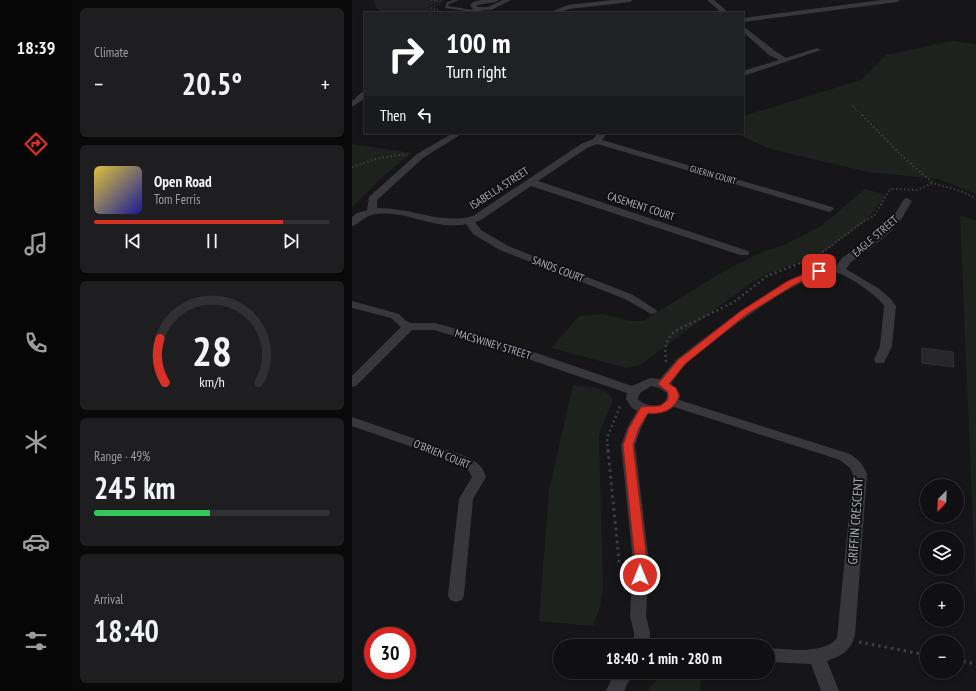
<!DOCTYPE html>
<html lang="en">
<head>
<meta charset="utf-8">
<style>
	body { margin:0; font-family:"PT Sans Narrow",sans-serif; background:#1e1e20; color:#f1f3f6; height:100vh; display:flex; flex-direction:column; font-size:15px; white-space:nowrap }
	* { box-sizing:border-box; margin:0 }
	p { font-size:13px; color:#9c9d9f }
	.icon { flex:none; width:22px; height:22px; fill:none; stroke:currentColor; stroke-width:2; stroke-linecap:round; stroke-linejoin:round }
	.map { position:relative; flex:1; overflow:hidden }
	.drawer { display:flex; flex-direction:column; gap:8px; padding:8px; background:#09090a; width:280px }
	.drawer>* { flex:none }
	.guide { position:absolute; left:12px; top:12px; width:380px; height:122px; border-radius:0px; box-shadow:0 2px 6px #0003,0 0 0 1px #303032; background:#202124; color:#fff; overflow:hidden }
	.needle { width:26px; rotate:203deg }
	.controls { position:absolute; left:568px; top:479px; display:grid; gap:8px }
	.controls a { display:grid; place-items:center; width:44px; height:44px; border-radius:50%; background:#101012; box-shadow:0 2px 6px #0003,0 0 0 1px #303032; font-size:20px }
	.speed { position:absolute; left:12px; top:627px; display:flex; gap:8px; font-size:20px; font-weight:700; text-align:center }
	.speed>* { display:grid; place-content:center; width:52px; height:52px; border-radius:50%; background:#101012; box-shadow:0 2px 6px #0003,0 0 0 1px #303032; line-height:1 }
	.speed .limit { border:6px solid #d22; background:#fff; color:#111 }
	.pin { position:absolute; display:grid; place-items:center; width:34px; height:34px; color:#fff; margin:-17px; border-radius:8px; box-shadow:0 2px 6px #0006 }
	.me { position:absolute; width:44px; margin:-22px; rotate:0deg; stroke-linejoin:round; filter:drop-shadow(0 0 3px #0008) }
	.turn { display:flex; align-items:center; gap:14px; height:84px; padding:0 16px; font-size:18px }
	.turn .icon { width:52px; height:52px; stroke-width:2.5 }
	.turn b { display:block; font-size:28px; line-height:34px }
	.then { display:flex; align-items:center; height:38px; padding:0 16px; background:#0003; gap:8px; font-size:15px }
	.big { font-size:30px; font-weight:800; line-height:1.1 }
	.drawer .widget { flex:1; display:flex; flex-direction:column; justify-content:center; gap:6px; min-width:0; padding:0 14px; border-radius:6px; background:#1e1e20 }
	.drawer .dial { align-items:center; gap:0 }
	.dial svg { height:104px; overflow:visible; fill:none; stroke:#303032; stroke-width:7; stroke-linecap:round; text-anchor:middle }
	.dial text { fill:#f1f3f6; stroke:none }
	.song { display:flex; align-items:center; gap:12px }
	.cover { width:48px; height:48px; border-radius:6px; background:linear-gradient(135deg,hsl(50 70% 55%),hsl(240 70% 35%)) }
	.played { height:4px; border-radius:2px; background:linear-gradient(90deg,#d93025 80%,#303032 80%) }
	.keys { display:flex; justify-content:space-around; direction:ltr }
	.heat { display:flex; justify-content:space-between; align-items:center; font-size:22px; direction:ltr }
	.charge { height:6px; border-radius:3px; background:linear-gradient(90deg,#34c759 49%,#303032 0) }
	.trip { position:absolute; left:201px; top:639px; width:222px; height:40px; border-radius:20px; background:#101012; box-shadow:0 2px 6px #0003,0 0 0 1px #303032; font-weight:800; line-height:40px; text-align:center }
	main { display:flex; flex:1; min-height:0 }
	.tab-bar { display:flex; flex-direction:column; width:72px; justify-content:space-around; align-items:center; background:#060607; color:#9c9d9f }
	.tab-bar .icon { width:28px; height:28px }
	.tab-bar .on { color:#d93025 }
	.tab-bar b { font-size:18px; color:#f1f3f6 }
	.map>svg:first-child { display:block }
	.built { fill:#222225 }
	.green { fill:#1d221e }
	.building { fill:#272629; stroke:#313134 }
	.lines { fill:none; stroke-linecap:round; stroke-linejoin:round }
	.path-far3 { stroke:#3e3f43; stroke-width:1.5; stroke-dasharray:1 2; stroke-linecap:butt }
	.path-far2 { stroke:#3e3f43; stroke-width:2; stroke-dasharray:1.5 2.5; stroke-linecap:butt }
	.path-far1 { stroke:#3e3f43; stroke-width:2.5; stroke-dasharray:2 3; stroke-linecap:butt }
	.path { stroke:#3e3f43; stroke-width:3; stroke-dasharray:2.5 4; stroke-linecap:butt }
	.lane { fill:#38383c; fill-rule:evenodd }
	.street { fill:#38383c; fill-rule:evenodd }
	.route { fill:#d93025; stroke:#8d1f18 }
	.labels { text-anchor:middle; stroke-width:4; stroke-linejoin:round; paint-order:stroke }
	.far-street-label { font-size:9px; fill:#aaaeb6; stroke:#111113 }
	.street-label { font-size:11px; fill:#aaaeb6; stroke:#111113 }
	.near-street-label { font-size:13px; fill:#aaaeb6; stroke:#111113 }
</style>
</head>
<body>
<main>
<nav class="tab-bar">
<b>18:39</b>
<svg class="icon on" aria-label="directions" viewBox="0 0 24 24"><path d="M12 3l9 9-9 9-9-9zM9 14v-3h6M13 9l2 2-2 2"/></svg>
<svg class="icon" aria-label="music" viewBox="0 0 24 24"><path d="M9 18V5l10-2v13"/><circle cx="6" cy="18" r="3"/><circle cx="16" cy="16" r="3"/></svg>
<svg class="icon" aria-label="phone" viewBox="0 0 24 24"><path d="M5 4h4l2 5-3 2q2 4 5 5l2-3 5 2v4C11 20 4 13 5 4z"/></svg>
<svg class="icon" aria-label="climate" viewBox="0 0 24 24"><path d="M12 3v18M4 7l16 10M4 17L20 7"/></svg>
<svg class="icon" aria-label="car" viewBox="0 0 24 24"><path d="M5 17H2v-5l4-1 3-4h7l3 4 3 1v5h-3M9 17h6M6 11h13"/><circle cx="7" cy="17" r="2"/><circle cx="17" cy="17" r="2"/></svg>
<svg class="icon" aria-label="filters" viewBox="0 0 24 24"><path d="M4 7h16M4 17h16"/><circle cx="9" cy="7" r="2"/><circle cx="15" cy="17" r="2"/></svg>
</nav>
<section class="drawer">
<div class="widget"><p>Climate</p>
<div class="heat"><a>−</a><b class="big">20.5°</b><a>+</a></div>
</div>
<div class="widget">
<div class="song"><i class="cover"></i><div><b>Open Road</b><p>Tom Ferris</p></div></div>
<div class="played"></div>
<div class="keys"><svg class="icon" aria-label="previous" viewBox="0 0 24 24"><path d="M18 5L8 12l10 7zM5 5v14"/></svg><svg class="icon" aria-label="pause" viewBox="0 0 24 24"><path d="M8 5v14M16 5v14"/></svg><svg class="icon" aria-label="next" viewBox="0 0 24 24"><path d="M6 5l10 7-10 7zM19 5v14"/></svg></div>
</div>
<div class="widget dial"><svg viewBox="0 0 100 80">
<path d="M14 69A42 42 0 1 1 86 69"/>
<path d="M14 69A42 42 0 0 1 10 35" stroke="#d93025"/>
<text x="50" y="56" font-size="32" font-weight="700">28</text>
<text x="50" y="72" font-size="11">km/h</text>
</svg></div>
<div class="widget"><p>Range · 49%</p><b class="big">245 km</b><div class="charge"></div></div>
<div class="widget"><p>Arrival</p><b class="big">18:40</b></div>
</section>
<div class="map">
<svg width="624" height="691" viewBox="0 0 624 691">
	<rect width="100%" height="100%" fill="#161618"/>
	<path class="built" d="M21 0H93L75 7 97 13H39L26 10Z"/>
	<g class="green">
		<path d="M600 41 624 44V194L586 179 516 172 418 149 383 133H391V116L509 80 534 55Z"/>
		<path d="M0 144 60 153 28 179 0 207Z"/>
		<path d="M513 189 534 195 519 215 505 228 470 253 413 275 395 286 288 365 274 368 199 348 227 316 251 314 278 321H291L372 271 410 252 432 245 469 226Z"/>
		<path d="M608 216 624 220V597Z"/>
		<path d="M221 385C236 387 255 386 261 401L249 428 247 437 251 588 248 607 241 626 187 621 197 490Z"/>
		<path d="M331 676 349 680 348 691H295L307 678Z"/>
	</g>
	<path class="building" d="M570 348 601 352 602 367 570 363Z"/>
	<g class="lines">
		<g class="path-far3">
			<path d="M79 0 90 2"/>
			<path d="M88 4 78 8 88 9"/>
			<path d="M501 106 511 116"/>
		</g>
		<g class="path-far2">
			<path d="M510 115 551 157 581 183 611 192 624 199"/>
			<path d="M0 167 27 158 55 154"/>
			<path d="M449 263 464 257 512 221 522 216 537 191 540 189 565 190 581 183"/>
		</g>
		<g class="path-far1">
			<path d="M314 362C313 347 312 342 323 331L382 302 415 276 451 262"/>
			<path d="M256 451 255 438 269 404"/>
		</g>
		<g class="path">
			<path d="M256 450 267 561H275"/>
			<path d="M507 642 575 655"/>
			<path d="M605 660 624 664"/>
		</g>
		<path class="lane" d="M102 0H107L97 4 96 6 121 10 130 9 132 10 121 12 93 8 95 2Z"/>
		<g class="street">
			<path d="M130 0H147L144 2 125 5V7H136L151 0H159L139 10H121L118 5C121 1 125 1 130 0Z"/>
			<path d="M261 0H281L278 2 217 9 205 13H196L216 5Z"/>
			<path d="M355 0H362L377 13H370Z"/>
			<path d="M530 0H548L545 2 391 22V18Z"/>
			<path d="M391 26 423 51 434 58 465 48 469 50 391 76V71L427 60 417 55 391 32Z"/>
			<path d="M10 92H13V98L0 107V101Z"/>
			<path d="M101 133H111L71 158 25 200V208C58 207 89 225 121 216L229 144 241 139 246 133H255L250 140 480 207 482 209 477 212 474 211 245 144 235 148 186 181 396 251 397 253 396 255H388L179 186 129 220 123 222 129 230 156 246 281 295 303 309 305 311 303 313 299 314 273 299 148 250 121 234 114 224C84 231 55 210 25 214 12 215 8 224 0 226V217L5 213 15 210 17 197 65 154Z"/>
			<path d="M555 198 560 201 550 218 539 231 518 249 499 262 494 269 526 288 538 298 544 306 540 346 532 363H524L522 360 528 346 532 306C526 296 497 276 486 273 458 264 356 344 334 364 328 370 324 377 319 383L328 395 327 400 498 454C508 461 510 463 515 474L503 635C499 651 489 656 475 661L487 691H469L459 664 416 662V648C435 649 472 655 485 638L501 474 498 468 488 460 322 407 314 412 296 414 289 428 283 445 297 562 294 616 298 633 297 646H281L282 633 278 616 281 562 269 445 275 428 285 411 279 407 274 399 275 393 156 352 82 330H60L4 386 0 387V376L49 327 39 318 0 308V301L47 314 54 321 59 323H83L164 346 280 386 298 378 308 379 325 359 388 311 435 281 463 269 484 266 490 258 510 244 531 227 543 214 552 199ZM299 386 307 388 315 393C317 409 294 408 286 399L288 393Z"/>
			<path d="M0 417 110 455C122 460 130 464 134 477L121 499 112 595 110 600 104 602 98 600 96 595 107 499 120 477C117 468 108 465 100 461L0 426Z"/>
			<path d="M263 672H281L272 691H254Z"/>
		</g>
	</g>
	<path class="route" d="M464 269H470L472 271 442 285 395 314 333 364 317 384 324 388 327 395C324 409 310 415 296 413L287 428 281 445 295 562 294 575 292 579 288 580 284 579 282 575 283 562 271 445 277 428 289 407 308 406 316 400V392L306 384 326 360 389 311 436 281Z"/>
	<g class="labels">
		<g class="far-street-label">
			<text transform="translate(361 175) rotate(16)" y="3">GUERIN COURT</text>
		</g>
		<g class="street-label">
			<text transform="translate(147 188) rotate(-33)" y="4">ISABELLA STREET</text>
			<text transform="translate(289 206) rotate(18)" y="4">CASEMENT COURT</text>
			<text transform="translate(523 236) rotate(-41)" y="4">EAGLE STREET</text>
			<text transform="translate(206 269) rotate(21)" y="4">SANDS COURT</text>
			<text transform="translate(141 344) rotate(17)" y="4">MACSWINEY STREET</text>
			<text transform="translate(90 454) rotate(22)" y="4">O'BRIEN COURT</text>
		</g>
		<g class="near-street-label">
			<text transform="translate(503 521) rotate(-86)" y="5">GRIFFIN CRESCENT</text>
		</g>
	</g>
</svg>
<div class="controls">
<a><svg class="needle" viewBox="-14 -14 28 28"><path d="M0-13l5 13h-10z" fill="#e53935"/><path d="M0 13l5-13h-10z" fill="#9c9d9f"/></svg></a>
<a><svg class="icon" aria-label="layers" viewBox="0 0 24 24"><path d="M12 4l9 5-9 5-9-5zM3 14l9 5 9-5"/></svg></a>
<a>+</a>
<a>−</a>
</div>
<div class="speed"><div class="limit">30</div></div>
<div class="pin" style="left:467px;top:271px;background:#d93025"><svg class="icon" aria-label="arrive" viewBox="0 0 24 24"><path d="M6 21V4h12l-3 4 3 4H6"/></svg></div>
<svg class="me" style="left:288px;top:575px" viewBox="-20 -20 40 40"><circle r="17" fill="#d93025" stroke="#fff" stroke-width="3"/><path d="M0-11L8 9 0 5-8 9z" fill="#fff"/></svg>
<div class="trip">18:40 · 1 min · 280 m</div>
<div class="guide">
<div class="turn"><svg class="icon" aria-label="right" viewBox="0 0 24 24"><path d="M7 20v-9h11M14 6l5 5-5 5"/></svg><div><b>100 m</b>Turn right</div></div>
<div class="then">Then<svg class="icon" aria-label="left" viewBox="0 0 24 24"><path d="M17 20v-9H6M10 6l-5 5 5 5"/></svg></div>
</div>
</div>
</main>
</body>
</html>
